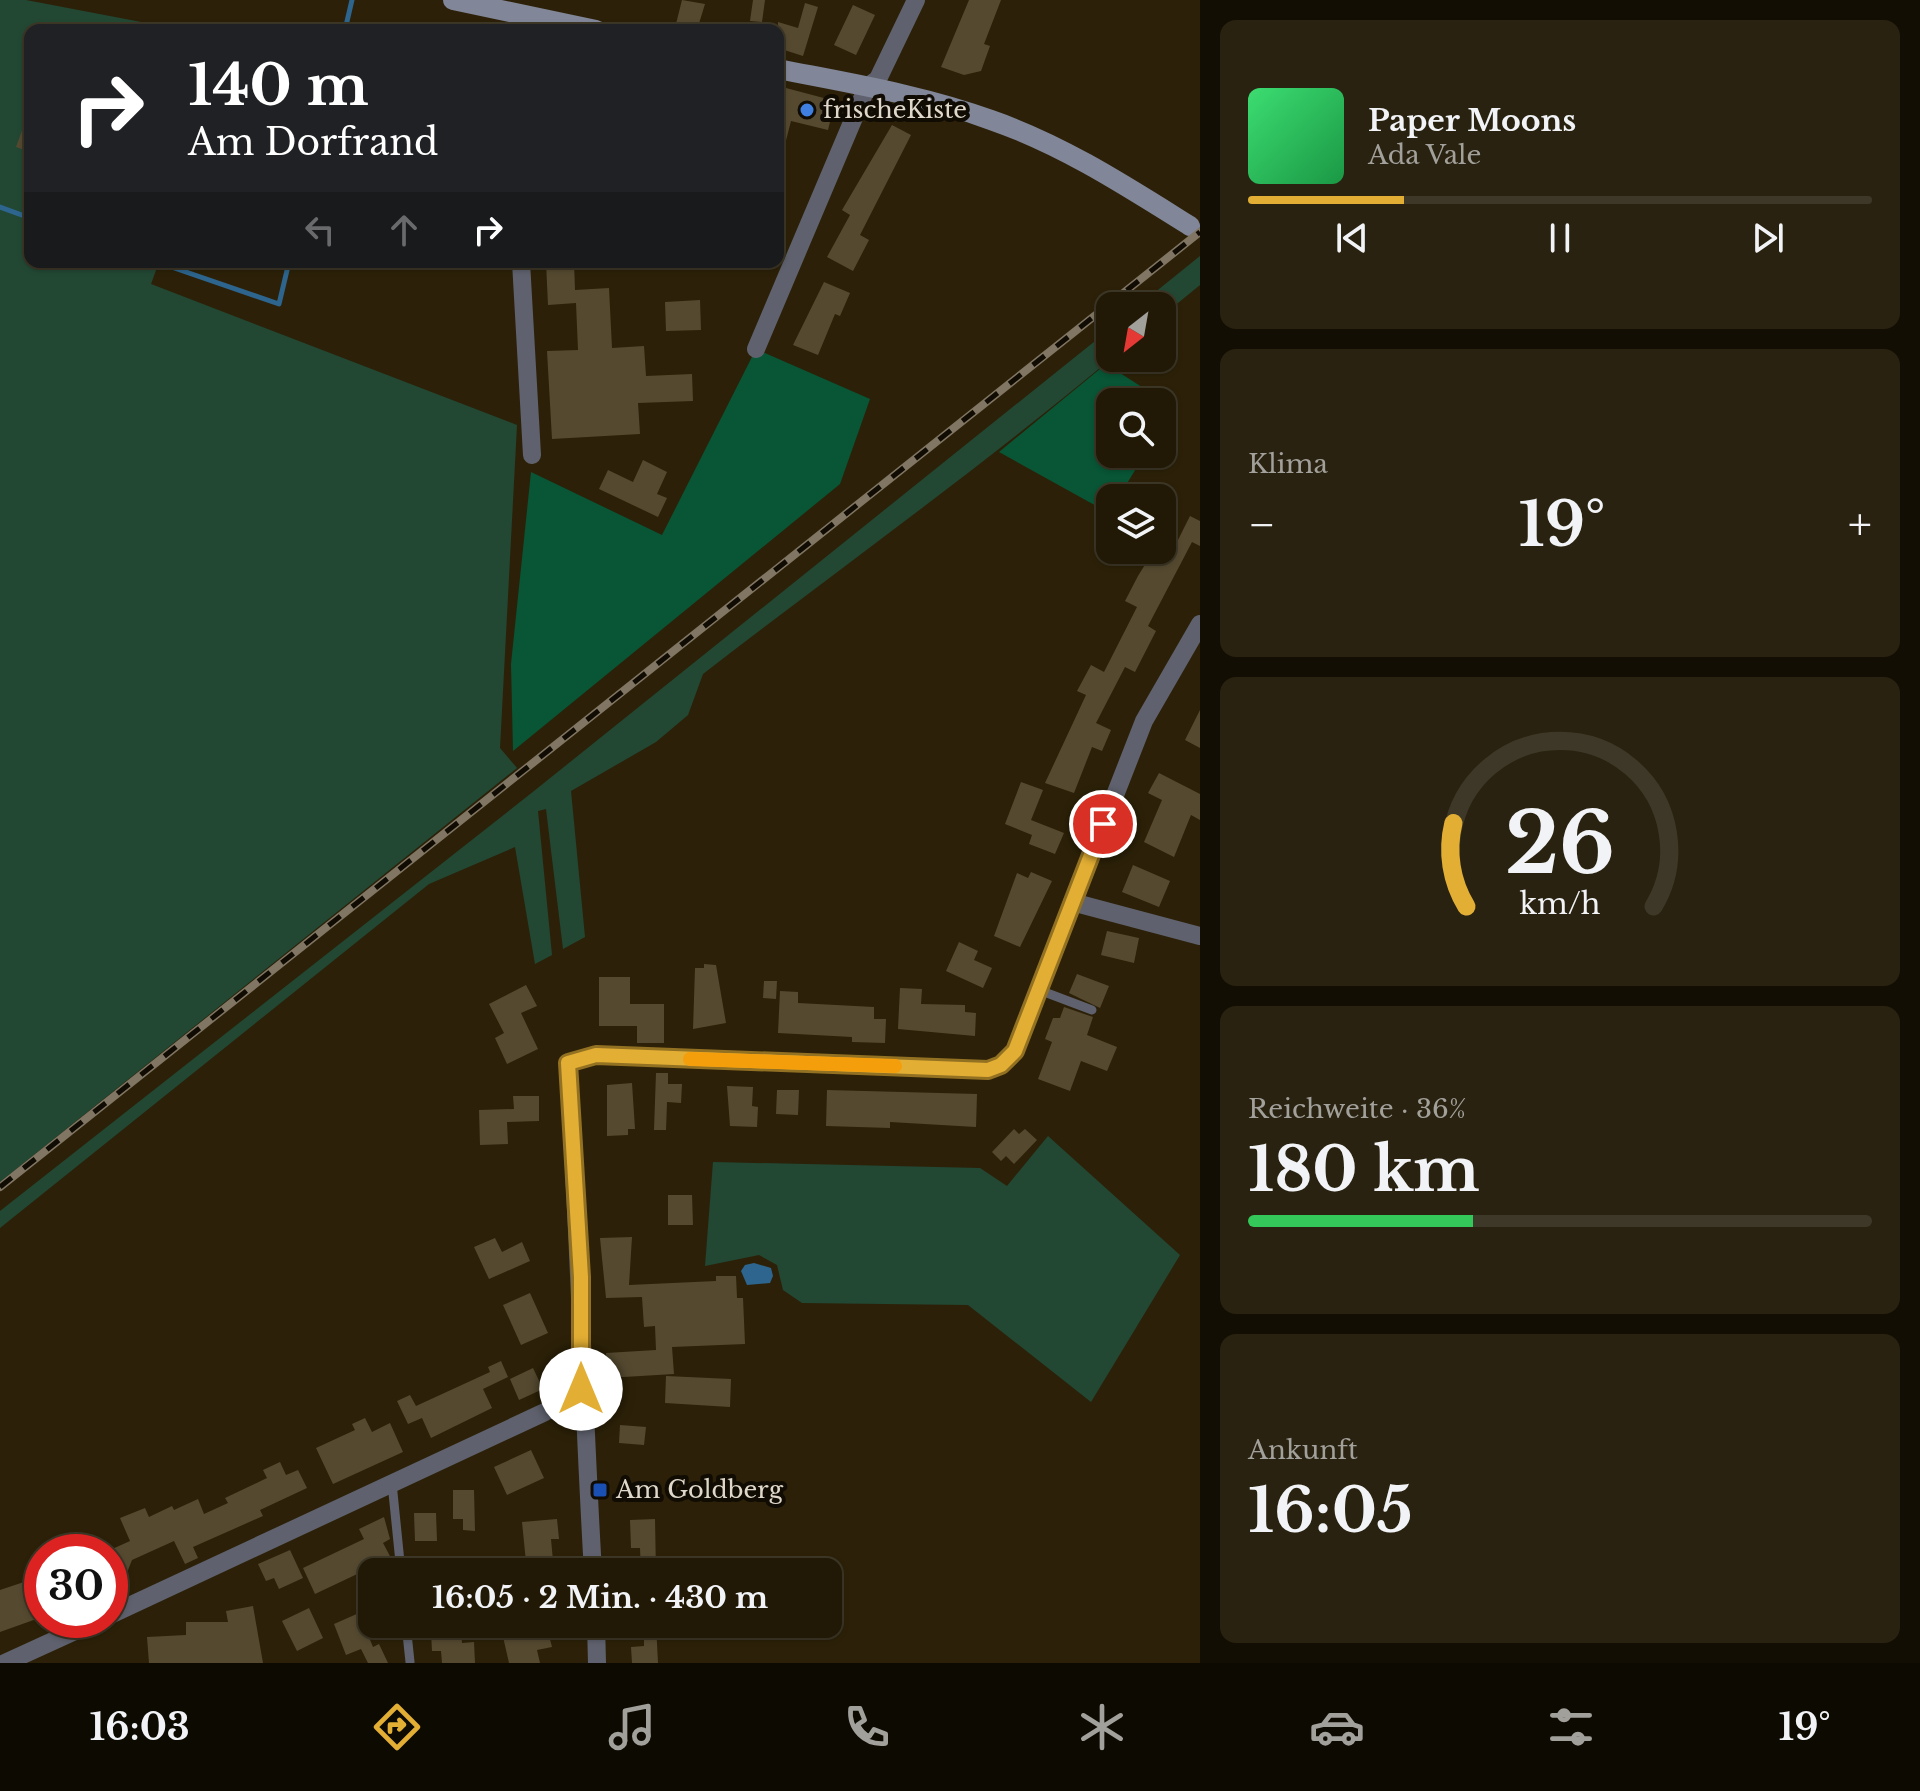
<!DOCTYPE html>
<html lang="de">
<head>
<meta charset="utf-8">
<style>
	body { margin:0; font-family:"Libre Baskerville",serif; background:#292210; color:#f1f3f6; height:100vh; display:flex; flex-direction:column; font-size:30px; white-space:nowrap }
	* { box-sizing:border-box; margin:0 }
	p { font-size:26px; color:#a2a09b }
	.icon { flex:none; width:44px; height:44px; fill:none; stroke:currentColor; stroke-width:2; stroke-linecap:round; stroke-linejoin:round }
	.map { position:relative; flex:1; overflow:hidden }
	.sheet { display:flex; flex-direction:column; gap:20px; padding:20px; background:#120e03; width:720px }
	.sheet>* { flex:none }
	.banner { position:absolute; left:24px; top:24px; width:760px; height:244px; border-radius:16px; box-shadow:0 2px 6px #0004,0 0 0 2px #3e3828; background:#202124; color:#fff; overflow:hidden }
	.needle { width:52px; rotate:211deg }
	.tools { position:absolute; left:1096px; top:292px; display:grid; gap:16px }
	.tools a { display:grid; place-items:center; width:80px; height:80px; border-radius:16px; background:#211906; box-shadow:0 2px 6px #0004,0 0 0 2px #3e3828; font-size:40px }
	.speed { position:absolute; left:24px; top:1534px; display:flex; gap:16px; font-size:40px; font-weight:700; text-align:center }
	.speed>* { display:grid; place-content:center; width:104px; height:104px; border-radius:50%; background:#211906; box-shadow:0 2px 6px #0004,0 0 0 2px #3e3828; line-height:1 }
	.speed .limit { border:12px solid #d22; background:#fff; color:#111 }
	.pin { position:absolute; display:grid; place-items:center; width:68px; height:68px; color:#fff; margin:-34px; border:4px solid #fff; border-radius:50%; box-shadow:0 2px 8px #0007 }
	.me { position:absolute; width:88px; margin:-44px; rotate:0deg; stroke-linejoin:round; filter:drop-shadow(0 0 6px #0008) }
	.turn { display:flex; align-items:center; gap:28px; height:168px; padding:0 32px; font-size:36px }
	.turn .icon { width:104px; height:104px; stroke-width:2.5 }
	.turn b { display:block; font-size:56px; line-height:68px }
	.lanes { display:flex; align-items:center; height:76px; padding:0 32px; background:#0003; justify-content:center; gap:40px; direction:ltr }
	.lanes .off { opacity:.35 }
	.big { font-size:60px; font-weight:800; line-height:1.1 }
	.sheet .card { flex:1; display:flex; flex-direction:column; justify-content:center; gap:12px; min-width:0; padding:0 28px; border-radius:16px; background:#292210 }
	.sheet .dial { align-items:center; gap:0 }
	.dial svg { height:208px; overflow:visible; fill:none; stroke:#3e3828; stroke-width:7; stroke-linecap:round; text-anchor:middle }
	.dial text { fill:#f1f3f6; stroke:none }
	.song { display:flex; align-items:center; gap:24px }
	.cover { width:96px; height:96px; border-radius:12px; background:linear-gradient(135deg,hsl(140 70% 55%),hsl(140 70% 35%)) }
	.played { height:8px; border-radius:4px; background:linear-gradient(90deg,#e2ae34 25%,#3e3828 25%) }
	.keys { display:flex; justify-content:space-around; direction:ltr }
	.heat { display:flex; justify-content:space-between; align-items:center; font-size:44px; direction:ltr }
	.charge { height:12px; border-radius:6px; background:linear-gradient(90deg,#34c759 36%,#3e3828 0) }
	.trip { position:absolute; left:358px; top:1558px; width:484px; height:80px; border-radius:16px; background:#211906; box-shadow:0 2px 6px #0004,0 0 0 2px #3e3828; font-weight:800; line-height:80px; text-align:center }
	.dock { display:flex; height:128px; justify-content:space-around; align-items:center; background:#0d0a02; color:#a2a09b }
	.dock .icon { width:56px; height:56px }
	.dock .selected { color:#e2ae34 }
	.dock b { font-size:36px; color:#f1f3f6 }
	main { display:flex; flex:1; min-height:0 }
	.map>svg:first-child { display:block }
	.green { fill:#224834 }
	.forest { fill:#085636 }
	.water { fill:#2d658e }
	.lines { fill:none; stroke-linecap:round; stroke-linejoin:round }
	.stream { stroke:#2d658e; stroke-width:5 }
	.building { fill:#554a30 }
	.lane { stroke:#5f626e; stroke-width:9 }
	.street { stroke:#5f626e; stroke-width:18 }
	.secondary { stroke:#818699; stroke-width:20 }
	.rail-casing { stroke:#807663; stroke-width:8 }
	.rail { stroke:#100b03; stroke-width:5; stroke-dasharray:15; stroke-linecap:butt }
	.route-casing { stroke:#937122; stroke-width:20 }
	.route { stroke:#e2ae34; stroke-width:14 }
	.slow { stroke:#f59e0b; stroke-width:14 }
	.shop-dot { fill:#3f7fe0; stroke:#100b03; stroke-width:3 }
	.transit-dot { fill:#1a4fb4; stroke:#100b03; stroke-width:3 }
	.labels { text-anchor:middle; stroke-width:8; stroke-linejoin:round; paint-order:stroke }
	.poi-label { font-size:24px; fill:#dfd8ca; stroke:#100b03; text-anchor:start }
</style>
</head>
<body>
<main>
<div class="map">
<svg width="1200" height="1663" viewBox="0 0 1200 1663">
	<rect width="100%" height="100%" fill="#2c2108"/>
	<g class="green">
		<path d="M0 0H26L183 30H30V262H159L151 284 517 425 500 748 517 768 0 1182Z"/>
		<path d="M1200 256V285L1162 316V306H1138Z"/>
		<path d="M1110 329 1112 358C980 468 839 569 703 674L688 715 656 742 571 791 585 937 563 949 546 809 538 811 552 955 535 964 515 847 429 884 0 1228V1211L534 791Z"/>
		<path d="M1048 1136 1180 1255 1091 1402 968 1305 802 1303 783 1290 777 1265 759 1255 705 1266 713 1162 980 1168 1007 1186Z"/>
	</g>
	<g class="forest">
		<path d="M756 349 870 399 840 484 513 751 511 664 531 472 662 535Z"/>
		<path d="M1106 364 1173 407 1162 425V402H1110V454H1145L1118 498H1110L1109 513 999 452Z"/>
	</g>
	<path class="water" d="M754 1263 771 1268 773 1276 770 1283 747 1285 741 1271 745 1265Z"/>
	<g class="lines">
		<g class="stream">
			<path d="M345 30 352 0"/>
			<path d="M0 207 30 218"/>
			<path d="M157 262 279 304 289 262"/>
		</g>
	</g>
	<g class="building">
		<path d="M682 0 705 4 697 30 676 24Z"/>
		<path d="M753 0H765L762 22 750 21Z"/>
		<path d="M969 0H1001L984 44 990 46 981 71 964 75 941 67Z"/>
		<path d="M805 3 818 7 803 56 778 48V22L798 28Z"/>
		<path d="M853 5 875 15 856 55 834 45Z"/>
		<path d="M786 88 835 101 828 130 791 121 782 156 778 155V118Z"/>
		<path d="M28 114 30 115V152L16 147Z"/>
		<path d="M892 125 911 135 860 235 869 240 853 271 827 257 850 215 842 210Z"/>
		<path d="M546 262H574L575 290 609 288 612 348 644 346 646 376 692 374 693 401 638 403 640 434 552 439 547 351 578 350 576 303 548 305Z"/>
		<path d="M824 282 850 293 840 316 835 314 818 355 793 345Z"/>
		<path d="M700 300 701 330 666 331 665 302Z"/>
		<path d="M643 460 667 472 657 494 667 498 658 517 599 489 608 470 633 482Z"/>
		<path d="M1190 516 1200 521V546L1192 542 1148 626 1156 631 1135 672 1125 667 1096 723 1111 730 1102 751 1092 747 1074 793 1045 783 1086 695 1077 691 1091 665 1104 672 1137 607 1125 601 1138 576 1154 550H1162V542L1174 548Z"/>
		<path d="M1200 710V748L1185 740Z"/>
		<path d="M1159 773 1200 794V820L1191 815 1174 857 1144 842 1162 800 1148 793Z"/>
		<path d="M1021 782 1043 790 1031 820 1064 833 1055 854 1029 844 1032 835 1005 824Z"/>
		<path d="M1133 865 1170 881 1159 907 1122 892Z"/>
		<path d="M1031 872 1052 881 1020 947 994 936 1017 873 1028 878Z"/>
		<path d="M1107 931 1139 938 1134 963 1101 955Z"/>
		<path d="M959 942 978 951 974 960 992 968 983 988 946 971Z"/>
		<path d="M704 964 716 965 726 1023 693 1029 695 968H704Z"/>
		<path d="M1077 974 1109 986 1100 1008 1069 993Z"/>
		<path d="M599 977H630V1004H664V1043H637V1026H599Z"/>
		<path d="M764 981H777L776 999 763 998Z"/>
		<path d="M526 985 537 1006 521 1013 538 1049 507 1064 495 1038 504 1033 489 1004Z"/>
		<path d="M900 988 922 989 921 1004 965 1005V1012L976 1013 975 1036 898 1029Z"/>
		<path d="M780 991 798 992V1003L874 1007V1019H886L885 1043 852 1042V1037L778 1033Z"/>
		<path d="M1064 1007 1093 1017 1087 1035 1117 1047 1107 1071 1081 1061 1070 1091 1038 1079 1052 1042 1045 1039 1053 1018H1060Z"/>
		<path d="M656 1073H668V1084H682L681 1103 667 1102 666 1130H654Z"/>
		<path d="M632 1083 635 1129H628V1135L607 1136V1085Z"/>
		<path d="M727 1086 753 1087 752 1106 758 1107 757 1127 730 1126Z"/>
		<path d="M777 1090H799L798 1115 776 1114Z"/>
		<path d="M827 1090 977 1094 976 1127 890 1122V1128L826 1126Z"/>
		<path d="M513 1096H539V1121L507 1122 508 1144 480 1145 479 1110 514 1109Z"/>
		<path d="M1014 1129 1019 1134 1025 1129 1037 1140 1014 1164 1006 1156 1001 1161 992 1152Z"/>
		<path d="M668 1195H692L693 1225H668Z"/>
		<path d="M632 1237 629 1285 716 1281V1276H736L737 1298H743L745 1344 672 1347 674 1374 607 1378 606 1353 656 1350 655 1326 644 1327 642 1297 606 1298 600 1238Z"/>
		<path d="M495 1238 502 1252 522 1242 530 1261 489 1279 474 1247Z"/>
		<path d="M530 1293 548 1333 521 1345 503 1305Z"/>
		<path d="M501 1361 508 1377 483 1389 492 1408 431 1438 422 1418 408 1424 397 1401 410 1395 416 1406 490 1372 488 1367Z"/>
		<path d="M533 1368 543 1389 519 1400 510 1379Z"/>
		<path d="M666 1376 731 1379 730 1407 665 1403Z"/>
		<path d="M365 1418 372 1432 390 1423 403 1452 333 1484 316 1448 355 1430 352 1424Z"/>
		<path d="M620 1425 646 1427 644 1445 619 1443Z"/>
		<path d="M531 1450 544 1478 507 1495 494 1467Z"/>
		<path d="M280 1462 286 1475 298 1470 307 1488 260 1510 263 1516 193 1547 198 1558 185 1564 174 1541 132 1560 126 1575 110 1582V1550L130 1541 120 1518 145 1508 149 1517 172 1506 174 1510 198 1499 204 1514 228 1503 225 1498 267 1478 263 1470Z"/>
		<path d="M453 1490H474L475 1531 463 1530V1519H453Z"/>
		<path d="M414 1513H436L437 1541H415Z"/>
		<path d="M384 1517 390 1539 383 1543 391 1558 315 1594 303 1568 364 1539 359 1529Z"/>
		<path d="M557 1519 559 1539H551L554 1572H527L522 1522Z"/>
		<path d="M655 1519 656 1572H641L640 1548H631L630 1520Z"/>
		<path d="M290 1550 303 1578 279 1589 274 1578 266 1581 258 1564Z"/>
		<path d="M42 1576V1617L0 1632V1590Z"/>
		<path d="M253 1606 263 1663H149L147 1637 186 1635V1622H228L226 1611Z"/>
		<path d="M309 1608 323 1638 297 1651 282 1621Z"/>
		<path d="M359 1613 373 1647 379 1644 388 1663H368L361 1649 346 1655 334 1624Z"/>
		<path d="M519 1624H546L552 1647 537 1650 540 1663H509L501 1628Z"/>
		<path d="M644 1624H656L658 1663H632L631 1647 644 1646Z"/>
		<path d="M461 1631 462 1643 474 1642 475 1663H442L441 1651H432L431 1632Z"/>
	</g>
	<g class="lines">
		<g class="lane">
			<path d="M1039 990 1092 1010"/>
			<path d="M392 1483 401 1572"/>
			<path d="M406 1624 410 1662"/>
		</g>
		<g class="street">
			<path d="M521 262 532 455"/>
			<path d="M756 349 867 87 878 79 916 0"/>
			<path d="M1072 902 1200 936"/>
			<path d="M593 1572C583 1402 579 1233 568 1063L596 1055 988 1070 1001 1065 1015 1051 1144 721 1200 624"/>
			<path d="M110 1615 545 1412 581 1389"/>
			<path d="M596 1624 597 1663"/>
			<path d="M5 1663 99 1620"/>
		</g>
		<g class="secondary">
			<path d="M453 0 596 30"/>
			<path d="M778 69C849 83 923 95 991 120 1063 145 1126 186 1190 226"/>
		</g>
		<g class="rail-casing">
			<path id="rail" d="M0 1187 1200 232"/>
		</g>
		<use href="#rail" class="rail"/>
	</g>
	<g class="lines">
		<g class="route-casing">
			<path id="route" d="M581 1389V1277L568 1063 596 1055 988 1070 1001 1065 1015 1051 1103 824"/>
		</g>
		<use href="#route" class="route"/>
		<path class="slow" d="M690 1059 895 1066"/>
	</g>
	<circle class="shop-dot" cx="807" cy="110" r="8"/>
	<rect class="transit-dot" x="592" y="1482" width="16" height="16" rx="4"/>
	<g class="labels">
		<g class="poi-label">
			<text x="823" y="118">frischeKiste</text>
			<text x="616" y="1498">Am Goldberg</text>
		</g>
	</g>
</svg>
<div class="tools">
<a><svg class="needle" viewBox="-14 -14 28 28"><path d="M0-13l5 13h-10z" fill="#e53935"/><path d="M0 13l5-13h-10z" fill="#a2a09b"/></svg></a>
<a><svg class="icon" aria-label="search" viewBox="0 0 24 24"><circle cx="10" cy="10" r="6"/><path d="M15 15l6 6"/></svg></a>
<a><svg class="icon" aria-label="layers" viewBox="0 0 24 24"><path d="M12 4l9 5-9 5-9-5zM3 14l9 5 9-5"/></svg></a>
</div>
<div class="speed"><div class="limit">30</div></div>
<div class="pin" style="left:1103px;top:824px;background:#d93025"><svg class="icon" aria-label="arrive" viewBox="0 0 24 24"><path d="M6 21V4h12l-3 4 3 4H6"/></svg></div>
<svg class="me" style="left:581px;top:1389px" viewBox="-20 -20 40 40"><circle r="19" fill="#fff"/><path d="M0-13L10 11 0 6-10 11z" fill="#e2ae34"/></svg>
<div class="trip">16:05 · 2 Min. · 430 m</div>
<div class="banner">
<div class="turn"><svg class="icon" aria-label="right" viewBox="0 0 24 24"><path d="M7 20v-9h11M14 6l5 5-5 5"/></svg><div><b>140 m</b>Am Dorfrand</div></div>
<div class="lanes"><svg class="icon off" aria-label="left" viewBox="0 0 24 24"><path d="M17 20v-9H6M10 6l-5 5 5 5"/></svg><svg class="icon off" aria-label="ahead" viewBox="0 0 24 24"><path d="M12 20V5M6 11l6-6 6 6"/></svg><svg class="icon" aria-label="right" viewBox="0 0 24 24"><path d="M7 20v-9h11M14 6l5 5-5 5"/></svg></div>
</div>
</div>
<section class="sheet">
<div class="card">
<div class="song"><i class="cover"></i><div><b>Paper Moons</b><p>Ada Vale</p></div></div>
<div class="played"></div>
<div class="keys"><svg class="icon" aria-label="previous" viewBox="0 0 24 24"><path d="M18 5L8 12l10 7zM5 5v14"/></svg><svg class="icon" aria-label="pause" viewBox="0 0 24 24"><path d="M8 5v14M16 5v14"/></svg><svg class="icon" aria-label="next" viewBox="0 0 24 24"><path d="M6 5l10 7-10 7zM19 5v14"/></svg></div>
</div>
<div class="card"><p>Klima</p>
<div class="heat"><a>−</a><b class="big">19°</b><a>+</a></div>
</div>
<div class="card dial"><svg viewBox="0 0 100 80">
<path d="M14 69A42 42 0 1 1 86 69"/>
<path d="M14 69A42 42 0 0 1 9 37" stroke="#e2ae34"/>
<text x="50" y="56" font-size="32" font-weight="700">26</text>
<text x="50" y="72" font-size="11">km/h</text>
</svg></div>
<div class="card"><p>Reichweite · 36%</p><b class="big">180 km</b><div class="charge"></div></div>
<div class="card"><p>Ankunft</p><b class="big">16:05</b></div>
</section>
</main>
<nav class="dock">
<b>16:03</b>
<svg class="icon selected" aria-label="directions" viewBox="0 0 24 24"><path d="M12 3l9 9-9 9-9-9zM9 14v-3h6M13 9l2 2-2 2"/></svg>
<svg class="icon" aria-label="music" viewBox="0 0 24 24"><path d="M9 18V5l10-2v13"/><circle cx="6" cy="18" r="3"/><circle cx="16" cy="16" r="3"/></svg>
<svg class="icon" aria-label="phone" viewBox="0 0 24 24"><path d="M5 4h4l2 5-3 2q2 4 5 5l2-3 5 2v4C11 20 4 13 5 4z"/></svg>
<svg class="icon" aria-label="climate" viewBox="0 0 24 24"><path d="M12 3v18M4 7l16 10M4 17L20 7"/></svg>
<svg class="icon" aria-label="car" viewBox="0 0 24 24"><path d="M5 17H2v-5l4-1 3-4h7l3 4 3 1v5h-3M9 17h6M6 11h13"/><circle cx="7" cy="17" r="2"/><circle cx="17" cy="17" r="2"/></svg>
<svg class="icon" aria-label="filters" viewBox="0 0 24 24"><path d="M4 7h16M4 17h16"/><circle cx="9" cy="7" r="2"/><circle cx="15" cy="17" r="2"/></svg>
<b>19°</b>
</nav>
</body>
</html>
